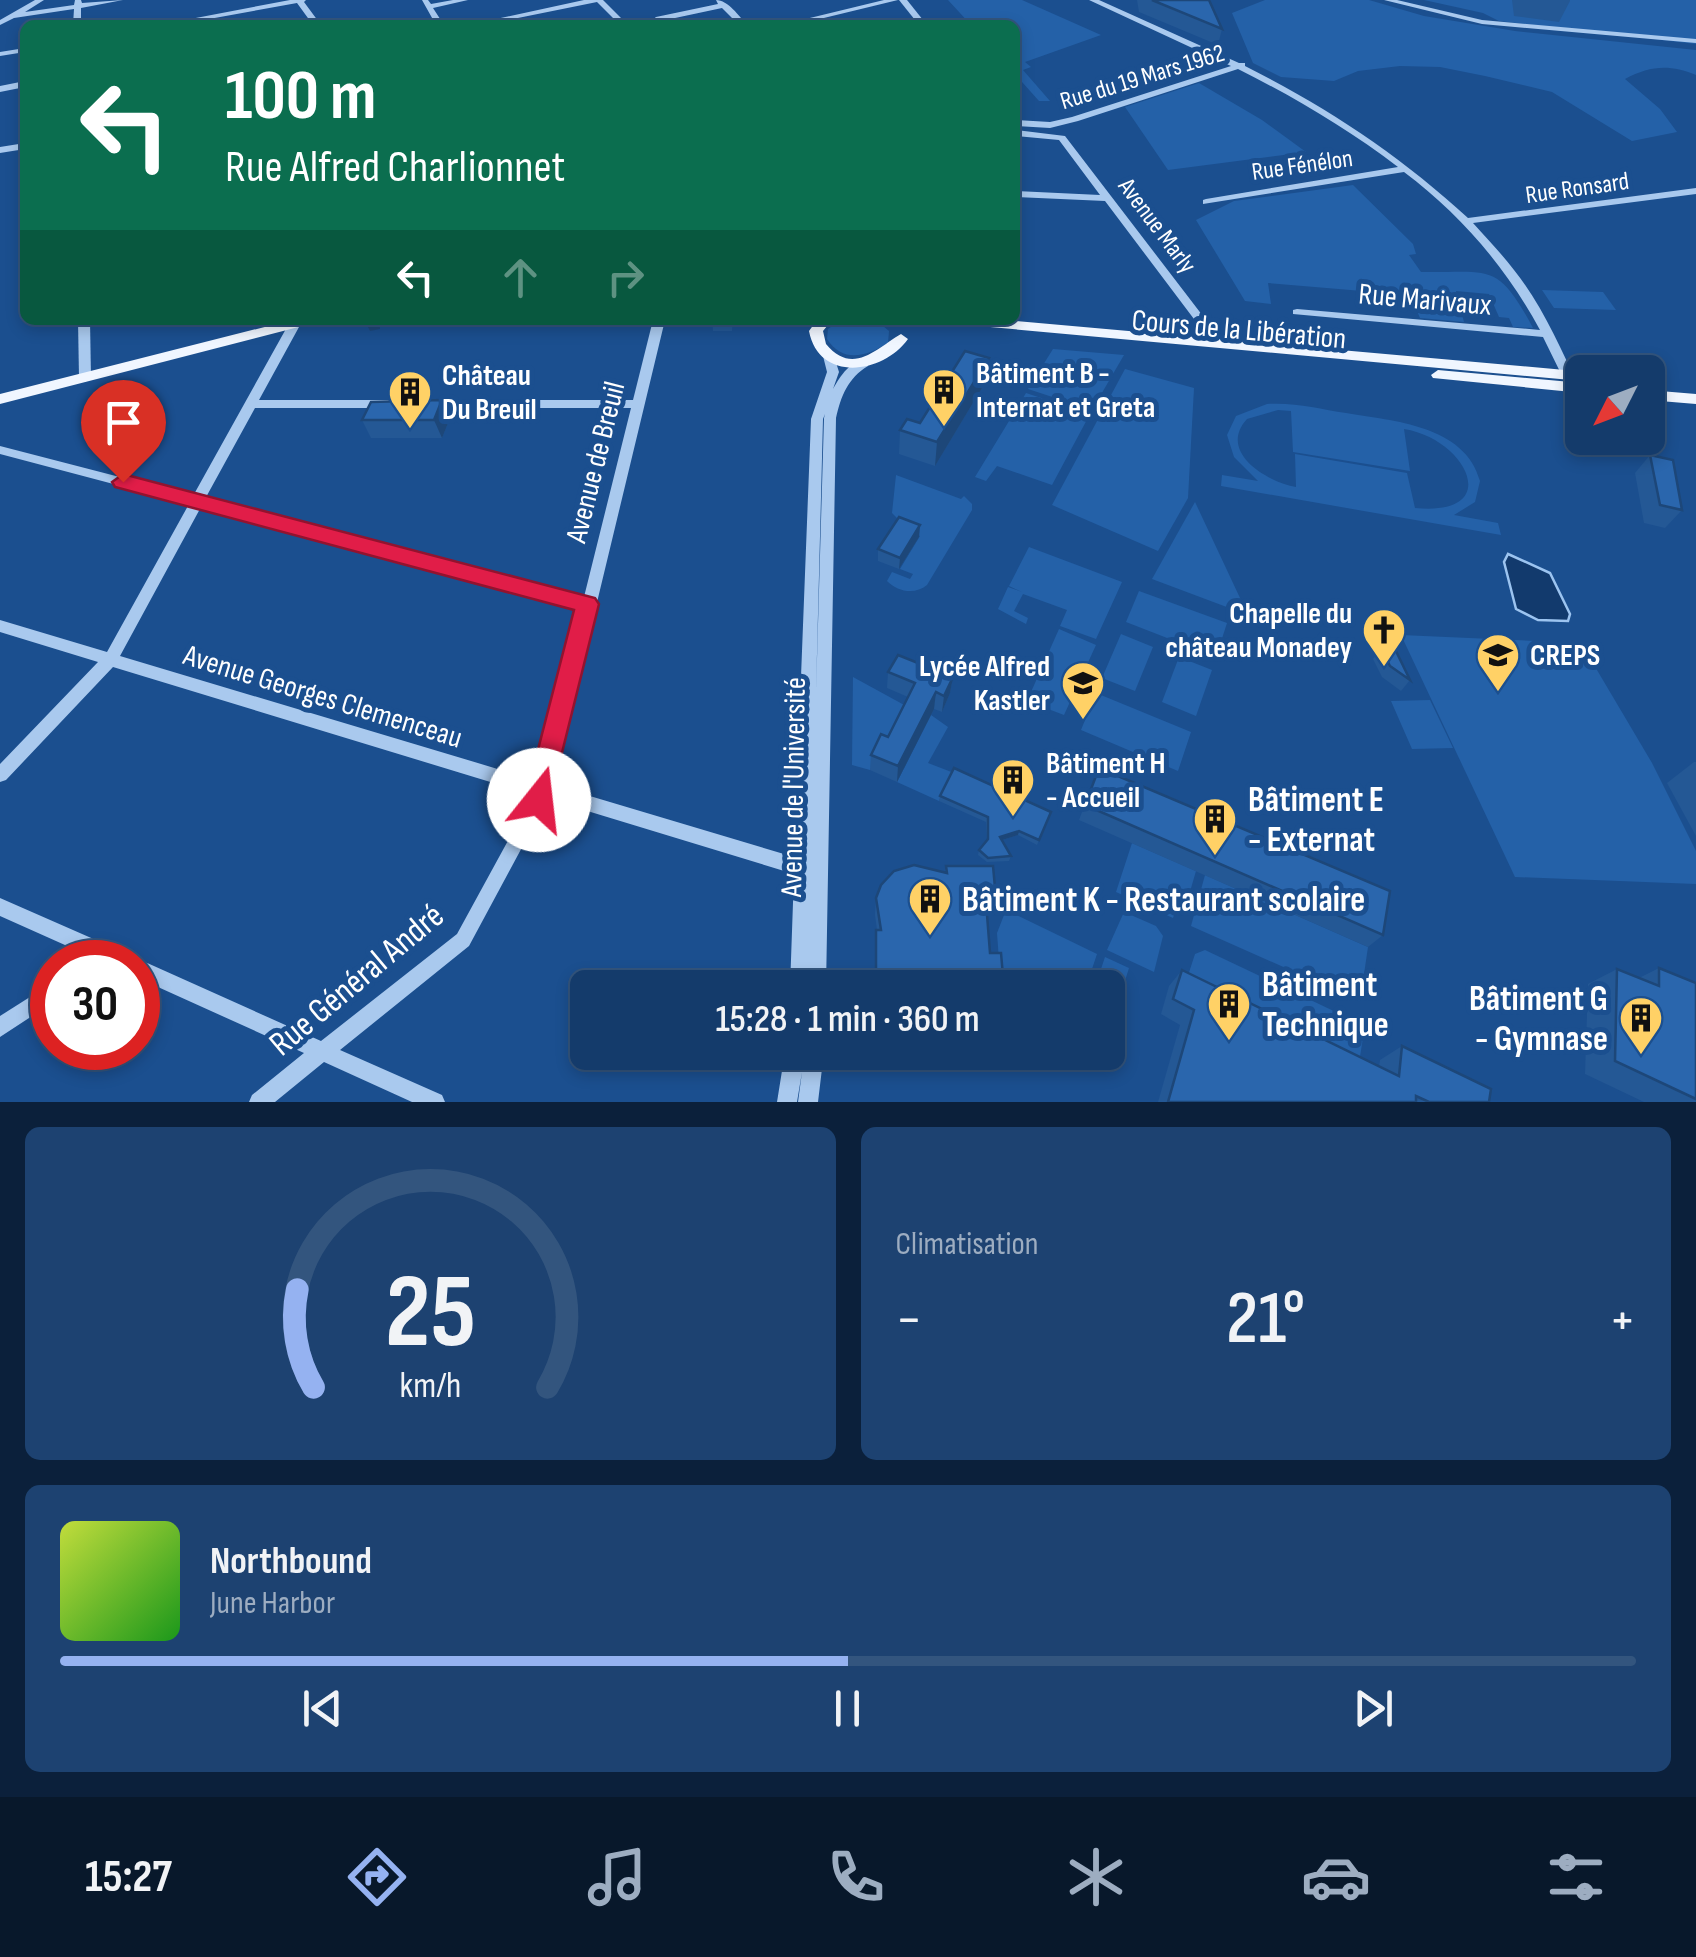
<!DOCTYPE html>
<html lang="fr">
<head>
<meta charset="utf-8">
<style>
	body { margin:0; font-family:"Sofia Sans Condensed",sans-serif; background:#1d4271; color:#f1f3f6; height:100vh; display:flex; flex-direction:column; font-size:38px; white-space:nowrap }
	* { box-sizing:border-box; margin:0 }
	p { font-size:32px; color:#9dadc1 }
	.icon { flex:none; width:55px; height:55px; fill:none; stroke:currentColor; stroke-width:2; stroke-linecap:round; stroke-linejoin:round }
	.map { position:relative; height:1102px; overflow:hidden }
	.drawer { display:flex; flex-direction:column; gap:25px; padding:25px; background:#0b203b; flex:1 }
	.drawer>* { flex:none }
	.top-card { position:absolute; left:20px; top:20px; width:1000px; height:305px; border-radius:15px; box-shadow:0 5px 15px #0003,0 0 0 2px #33557e; background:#0b6e4f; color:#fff; overflow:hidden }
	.needle { width:65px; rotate:228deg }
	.tools { position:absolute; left:1565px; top:355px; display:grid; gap:20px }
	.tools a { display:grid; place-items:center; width:100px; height:100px; border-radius:15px; background:#143b6b; box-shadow:0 5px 15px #0003,0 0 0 2px #33557e; font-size:50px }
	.speed { position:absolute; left:30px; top:940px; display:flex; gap:20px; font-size:50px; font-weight:700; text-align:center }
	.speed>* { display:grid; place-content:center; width:130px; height:130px; border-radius:50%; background:#143b6b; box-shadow:0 5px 15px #0003,0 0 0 2px #33557e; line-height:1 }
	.speed .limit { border:15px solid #d22; background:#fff; color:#111 }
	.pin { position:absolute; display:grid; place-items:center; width:85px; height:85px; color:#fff; margin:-102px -42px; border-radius:50% 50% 50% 0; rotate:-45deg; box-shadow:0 0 10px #0007 }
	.pin .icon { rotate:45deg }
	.me { position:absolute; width:110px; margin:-55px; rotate:16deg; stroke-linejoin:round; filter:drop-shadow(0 0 8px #0008) }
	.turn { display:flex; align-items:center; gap:35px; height:210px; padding:0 40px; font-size:45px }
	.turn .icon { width:130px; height:130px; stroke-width:2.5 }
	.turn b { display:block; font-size:70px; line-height:85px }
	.lanes { display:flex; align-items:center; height:95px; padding:0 40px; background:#0003; justify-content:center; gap:50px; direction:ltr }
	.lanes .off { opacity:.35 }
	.big { font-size:75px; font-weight:600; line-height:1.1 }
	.drawer .widget { flex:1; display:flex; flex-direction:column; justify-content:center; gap:15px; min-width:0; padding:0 35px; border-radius:15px; background:#1d4271 }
	.drawer .dial { align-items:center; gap:0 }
	.dial svg { height:260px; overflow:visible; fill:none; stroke:#33557e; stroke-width:7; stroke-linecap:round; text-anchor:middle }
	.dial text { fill:#f1f3f6; stroke:none }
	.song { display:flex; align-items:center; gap:30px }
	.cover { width:120px; height:120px; border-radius:15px; background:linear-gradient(135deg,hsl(70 70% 55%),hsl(120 70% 35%)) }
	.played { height:10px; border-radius:5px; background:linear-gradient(90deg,#95b2f1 50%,#33557e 50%) }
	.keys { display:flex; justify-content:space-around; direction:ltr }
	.heat { display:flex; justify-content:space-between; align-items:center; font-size:55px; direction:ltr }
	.drawer .tiles { flex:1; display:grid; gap:25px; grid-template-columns:1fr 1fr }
	.widget:last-child { grid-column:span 2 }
	.trip { position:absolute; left:570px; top:970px; width:555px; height:100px; border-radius:15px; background:#143b6b; box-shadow:0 5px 15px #0003,0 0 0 2px #33557e; font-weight:600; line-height:100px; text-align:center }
	.dock { display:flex; height:160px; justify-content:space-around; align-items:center; background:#08182b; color:#9dadc1 }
	.dock .icon { width:70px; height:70px }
	.dock .active { color:#95b2f1 }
	.dock b { font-size:45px; color:#f1f3f6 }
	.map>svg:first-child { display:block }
	.green { fill:#2461a8; fill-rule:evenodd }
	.water { fill:#123a6d; stroke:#9cc4f0; stroke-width:2.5 }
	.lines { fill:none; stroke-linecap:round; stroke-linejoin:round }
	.minor { fill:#a9c9ee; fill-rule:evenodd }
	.major { fill:#f0f6ff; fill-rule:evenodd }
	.wall { fill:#245895 }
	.shaded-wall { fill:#1d4779 }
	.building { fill:#2a66ad; stroke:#1d4779; stroke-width:2.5 }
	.route { fill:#e11d48; stroke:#92132f; stroke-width:2.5 }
	.labels { text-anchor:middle; stroke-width:10; stroke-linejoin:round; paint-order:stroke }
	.far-street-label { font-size:25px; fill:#fff; stroke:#1b4f8f }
	.street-label { font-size:30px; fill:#fff; stroke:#1b4f8f }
	.poi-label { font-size:30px; font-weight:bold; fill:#fff; stroke:#1b4f8f; text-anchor:start }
	.near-poi-label { font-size:35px; font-weight:bold; fill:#fff; stroke:#1b4f8f; text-anchor:start }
	.near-street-label { font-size:35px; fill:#fff; stroke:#1b4f8f }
</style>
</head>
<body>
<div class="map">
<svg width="1696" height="1102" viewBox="0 0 1696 1102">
	<rect width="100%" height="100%" fill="#1b4f8f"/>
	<g class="green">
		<path d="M948 0H1022L1101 35 1025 62 1031 67 1023 70 1050 101H1039L1015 74V25H971Z"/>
		<path d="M1265 0H1369L1424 16 1515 31 1696 50V75C1669 64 1650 66 1625 79L1660 109 1677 132 1632 141 1552 92 1485 76 1440 67 1400 66 1358 71 1334 81 1281 77 1253 63 1232 13Z"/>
		<path d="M1424 0H1696V44L1499 21 1483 13Z"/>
		<path d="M1199 83 1262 120 1306 152 1168 170 1125 107Z"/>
		<path d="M1353 185 1413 244 1416 254 1409 255 1421 272C1491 273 1497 261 1533 328L1513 327 1509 318 1499 317 1489 294 1456 291 1464 322 1420 318 1410 295 1268 283 1271 304 1245 301 1196 220 1234 201Z"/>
		<path d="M1542 290 1603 292 1616 310 1554 308Z"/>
		<path d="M840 320H876L889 331 888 343C867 356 843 364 827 339L828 329Z"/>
		<path d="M1053 349 1124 355 1092 410 1028 389Z"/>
		<path d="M1125 369 1194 388 1188 498 1158 551 1052 505Z"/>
		<path d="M1026 393 1090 414 1052 485 997 466 986 481 975 477Z"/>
		<path d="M1267 404C1294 402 1320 409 1346 413 1393 421 1465 425 1480 481L1475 502 1454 515 1498 523 1501 535 1221 486 1222 475 1258 481 1234 457 1227 435 1236 416ZM1278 410 1291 411 1293 452 1410 471 1404 429C1467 439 1505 517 1415 508L1407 473 1295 454 1296 487C1267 482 1217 452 1247 419Z"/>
		<path d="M896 475 961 499 964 496 972 504V510L927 585C915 595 898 592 887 581L892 572 910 579 913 574 900 569 920 536 896 526 897 518 892 513Z"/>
		<path d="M1195 502 1248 615 1152 579Z"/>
		<path d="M1029 547 1122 582 1096 639 1060 626 1067 610 1023 594 1014 611 1028 618 1026 624 998 609 1008 587 1022 592 1009 586Z"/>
		<path d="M1139 591 1227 623 1216 657 1126 622Z"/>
		<path d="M1059 629 1096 645 1064 715 1027 701Z"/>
		<path d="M1121 634 1153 647 1135 691 1102 678Z"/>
		<path d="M1401 635 1581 643 1652 763 1696 851V884L1515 877Z"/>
		<path d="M1179 657 1212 670 1196 716 1162 702Z"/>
		<path d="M853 677 906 706 870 770 852 765Z"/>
		<path d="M1096 693 1191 732 1178 771 1081 730Z"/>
		<path d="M1430 700 1453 748 1412 749 1391 701Z"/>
		<path d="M931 715 948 727 928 763 954 773 939 801 897 782Z"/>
		<path d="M1132 843 1196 871 1187 902 1179 899 1173 918 1116 892Z"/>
		<path d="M1205 875 1368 947 1360 1001 1191 926Z"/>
		<path d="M1006 910 1097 954 1086 987H1001L997 933Z"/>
		<path d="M1124 912 1156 926 1163 936 1154 972 1107 950Z"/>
		<path d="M1205 950 1359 1023 1364 1031 1357 1076 1183 991 1195 954Z"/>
		<path d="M1105 957 1129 968 1108 1035V988L1095 987Z"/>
	</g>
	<path class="water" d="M1508 554 1550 573 1570 614 1568 621 1538 620 1516 609 1504 562Z"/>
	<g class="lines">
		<g class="minor">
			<path d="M35 0H44L25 12 74 5 75 0H81L82 3 123 0 81 8V25H73L74 9 14 18 0 25V20Z"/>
			<path d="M290 0H306L304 2 321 25H313L297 3 176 25H159Z"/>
			<path d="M422 0H428L431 4 453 0H468L433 8 444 25H436Z"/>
			<path d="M584 0H603L628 25H620L597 2 483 25H468Z"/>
			<path d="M716 0C728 0 739 16 747 25H739L722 8 661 21 655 25H646L656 17 718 4Z"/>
			<path d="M884 0H898L795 25H781Z"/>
			<path d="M899 0H907L927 25H919Z"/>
			<path d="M1089 0H1099L1239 63H1245V66C1327 107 1401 156 1468 218L1696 188V194L1473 223C1487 239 1502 254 1514 270 1542 305 1560 347 1579 387L1577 390H1569L1543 337 1293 314V310L1297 309 1540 330C1506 267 1460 214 1404 172L1203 204V200L1206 199 1398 167C1348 129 1294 97 1238 69L1078 121 1050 128 1015 126V120L1050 122 1072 117 1231 66Z"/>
			<path d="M1384 0H1397L1482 20 1696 39V43L1482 24Z"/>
			<path d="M25 48V52L0 56V52Z"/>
			<path d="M25 81V87L0 92V86Z"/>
			<path d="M1015 130 1065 136 1209 324 1218 342 1216 345H1208L1200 327 1105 201 1015 197V191L1100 195 1059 140 1015 136Z"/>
			<path d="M25 143V149L0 153V147Z"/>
			<path d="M78 320H90L91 378 85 382 79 378Z"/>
			<path d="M285 320H297L299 327 259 400H388L394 404 388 408H255L205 499 584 597 631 408H425L419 404 425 400H633L653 320H665L553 785 794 857 811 419 827 372 823 356 825 353H833L839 372 833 389C841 375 851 359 868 360V366C848 378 841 396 836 418L826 988H790L794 874 548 799 469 946 340 1050 442 1095 445 1102H412L324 1062 275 1102H249L252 1095 304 1053 138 978V962H103L0 916V898L130 955 132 962 138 960 145 962 321 1041 457 934 533 795 113 667 6 780 0 782V764L98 662 0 632V620L107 652 189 504 0 454V446L193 496 287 327ZM825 414 824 418 816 693 823 419ZM201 507 581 608 538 781 120 656Z"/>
			<path d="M52 983V1003L0 1037V1016Z"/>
			<path d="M785 1052H824L818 1102H798L802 1072 797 1102H777Z"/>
		</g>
		<g class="major">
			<path d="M292 320H316L314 323 0 404V394Z"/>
			<path d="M817 320H832L823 331 826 344C853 377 878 347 901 334L908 339C883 374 819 383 809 331Z"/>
			<path d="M889 320H1006L1587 372H1582V381L968 325 894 327 889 326Z"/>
			<path d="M1438 370 1582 383V393L1433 378 1431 375Z"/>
			<path d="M1648 390 1696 394V404L1648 400Z"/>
		</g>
	</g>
	<g class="wall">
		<path d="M1137 0H1209L1222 29 1218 45 1139 12Z"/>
		<path d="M1512 0H1570V1L1559 22 1514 16Z"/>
		<path d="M1015 271 1019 280 1015 308Z"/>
		<path d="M712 320H733L732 331H713Z"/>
		<path d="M989 358 985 383 935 466 899 454 900 430 920 423Z"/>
		<path d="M450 418 442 438H371L362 420Z"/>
		<path d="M1650 455 1682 510 1665 528 1644 523 1635 473Z"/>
		<path d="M920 525 919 537 899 569 878 561V549Z"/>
		<path d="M1381 648 1410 680 1401 691 1382 677 1373 659Z"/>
		<path d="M888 672 953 677 950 693 942 712 934 709 897 782 870 770 871 755 888 737 908 697 887 688Z"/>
		<path d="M1694 762H1696V836L1667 783Z"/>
		<path d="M1099 768 1383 935 1368 947 1079 820Z"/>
		<path d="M940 796 1051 812 1037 845 1018 835 1002 840 1011 856 1009 861 987 862 978 855 979 850 987 841 986 822 939 801Z"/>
		<path d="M946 866 995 888 990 906H986L990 953 1004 988H875V946L876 930H877L875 915 876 898 945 872Z"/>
		<path d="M1659 968 1696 983V1102H1644L1585 1074 1588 984 1617 969 1639 978Z"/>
		<path d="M1182 970 1379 1067 1380 1060 1402 1046 1489 1102H1158L1180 1025 1161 1014 1169 986Z"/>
	</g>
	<g class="shaded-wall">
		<path d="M377 320H379L380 329 370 331 367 325Z"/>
		<path d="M989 358 985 383 935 466 937 442Z"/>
		<path d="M442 400 450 418 442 438 434 420Z"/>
		<path d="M920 525 919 537 899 569 900 558Z"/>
		<path d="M953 677 950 693 942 712 944 696Z"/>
		<path d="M936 692 934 709 897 782 898 766Z"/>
		<path d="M1019 831 1018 835 999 841 1000 837Z"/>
	</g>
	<g class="building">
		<path d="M1152 0H1209L1222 29Z"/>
		<path d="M23 153H25V180H22Z"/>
		<path d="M366 320H377L378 323 367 325Z"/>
		<path d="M965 351 989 358 937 442 900 430 907 419 920 423Z"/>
		<path d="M442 400 434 420H362L371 402Z"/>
		<path d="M1650 455 1673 460 1682 510 1660 505Z"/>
		<path d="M899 517 920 525 900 558 878 549Z"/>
		<path d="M1394 647 1410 680 1390 666 1381 648Z"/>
		<path d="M898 655 953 677 944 696 936 692 898 766 871 755 881 734 888 737 915 683 888 672Z"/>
		<path d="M954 768 1051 812 1039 840 1019 831 1000 837 1011 856 988 858 979 850 988 839V817L940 796Z"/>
		<path d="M1099 768 1390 891 1383 935 1085 805Z"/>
		<path d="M914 865 947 873 946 866H993L995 888 985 889 990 953H1001L1004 988H876V930H881L876 898 881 885 894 871Z"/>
		<path d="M1659 968 1696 983V1099L1615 1061 1617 969 1659 986Z"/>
		<path d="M1182 970 1399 1076 1402 1046 1491 1089 1489 1102H1429L1416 1096V1102H1168L1194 1010 1173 999Z"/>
	</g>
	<path class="route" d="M123 474 595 598 599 604 548 809 539 812 529 809 525 800 574 610 115 487 112 482Z"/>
	<defs>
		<g id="building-pin" transform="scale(2.25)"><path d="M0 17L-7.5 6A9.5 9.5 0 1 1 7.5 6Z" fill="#ffd166" stroke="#1b4f8f"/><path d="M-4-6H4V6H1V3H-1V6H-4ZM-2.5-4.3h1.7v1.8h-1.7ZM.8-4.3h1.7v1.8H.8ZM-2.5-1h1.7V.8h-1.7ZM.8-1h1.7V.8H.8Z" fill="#111"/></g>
		<g id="church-pin" transform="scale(2.25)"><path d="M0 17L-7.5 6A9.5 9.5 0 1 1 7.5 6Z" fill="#ffd166" stroke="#1b4f8f"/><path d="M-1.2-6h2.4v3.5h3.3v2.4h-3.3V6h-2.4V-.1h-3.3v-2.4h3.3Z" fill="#111"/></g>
		<g id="university-pin" transform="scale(2.25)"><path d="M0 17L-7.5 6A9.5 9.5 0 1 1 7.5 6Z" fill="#ffd166" stroke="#1b4f8f"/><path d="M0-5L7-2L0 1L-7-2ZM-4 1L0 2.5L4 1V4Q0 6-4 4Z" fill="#111"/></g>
		<g id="school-pin" transform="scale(2.25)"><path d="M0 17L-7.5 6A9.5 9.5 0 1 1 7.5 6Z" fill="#ffd166" stroke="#1b4f8f"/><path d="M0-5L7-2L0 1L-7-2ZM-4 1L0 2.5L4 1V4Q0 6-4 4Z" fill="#111"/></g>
	</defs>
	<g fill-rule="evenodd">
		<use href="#building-pin" x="944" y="390"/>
		<use href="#building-pin" x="410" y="392"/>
		<use href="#church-pin" x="1384" y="630"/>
		<use href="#university-pin" x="1498" y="655"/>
		<use href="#school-pin" x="1083" y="683"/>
		<use href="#building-pin" x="1013" y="780"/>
		<use href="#building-pin" x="1215" y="819"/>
		<use href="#building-pin" x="930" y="899"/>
		<use href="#building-pin" x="1229" y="1004"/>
		<use href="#building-pin" x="1641" y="1018"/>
	</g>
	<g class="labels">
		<g class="far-street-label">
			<text transform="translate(1142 76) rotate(-17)" y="9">Rue du 19 Mars 1962</text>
			<text transform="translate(1302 164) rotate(-8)" y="9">Rue Fénélon</text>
			<text transform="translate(1577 187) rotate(-8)" y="9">Rue Ronsard</text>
			<text transform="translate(1158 225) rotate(53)" y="9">Avenue Marly</text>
		</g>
		<g class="street-label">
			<text transform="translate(1425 299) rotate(5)" y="10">Rue Marivaux</text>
			<text transform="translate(1239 329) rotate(5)" y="10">Cours de la Libération</text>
			<text transform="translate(595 462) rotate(-76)" y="10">Avenue de Breuil</text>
			<text transform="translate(323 696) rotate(17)" y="10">Avenue Georges Clemenceau</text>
			<text transform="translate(793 787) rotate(-89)" y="10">Avenue de l'Université</text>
		</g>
		<g class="poi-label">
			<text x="976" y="383">Bâtiment B -<tspan x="976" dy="34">Internat et Greta</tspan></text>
			<text x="442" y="385">Château<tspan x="442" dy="34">Du Breuil</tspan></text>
			<text x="1352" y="623" text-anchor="end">Chapelle du<tspan x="1352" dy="34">château Monadey</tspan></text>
			<text x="1530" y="665">CREPS</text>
			<text x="1050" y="676" text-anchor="end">Lycée Alfred<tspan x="1050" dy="34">Kastler</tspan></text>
			<text x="1046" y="773">Bâtiment H<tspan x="1046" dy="34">- Accueil</tspan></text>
		</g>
		<g class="near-poi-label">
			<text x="1248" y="811">Bâtiment E<tspan x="1248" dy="40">- Externat</tspan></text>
			<text x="962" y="911">Bâtiment K - Restaurant scolaire</text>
			<text x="1262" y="996">Bâtiment<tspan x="1262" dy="40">Technique</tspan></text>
			<text x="1608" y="1010" text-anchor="end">Bâtiment G<tspan x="1608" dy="40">- Gymnase</tspan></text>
		</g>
		<g class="near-street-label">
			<text transform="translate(356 979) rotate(-40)" y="12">Rue Général André</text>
		</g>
	</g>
</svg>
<div class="tools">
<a><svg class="needle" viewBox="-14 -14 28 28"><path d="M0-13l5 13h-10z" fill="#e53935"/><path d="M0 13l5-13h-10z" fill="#9dadc1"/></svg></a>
</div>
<div class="speed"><div class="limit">30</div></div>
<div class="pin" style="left:123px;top:482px;background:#d93025"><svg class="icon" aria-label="arrive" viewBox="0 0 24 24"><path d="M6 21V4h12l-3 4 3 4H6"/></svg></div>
<svg class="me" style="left:539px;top:800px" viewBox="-20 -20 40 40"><circle r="19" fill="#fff"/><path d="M0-13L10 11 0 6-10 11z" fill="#e11d48"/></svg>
<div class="trip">15:28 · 1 min · 360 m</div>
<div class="top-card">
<div class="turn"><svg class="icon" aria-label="left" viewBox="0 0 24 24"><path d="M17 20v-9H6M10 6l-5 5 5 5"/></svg><div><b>100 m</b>Rue Alfred Charlionnet</div></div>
<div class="lanes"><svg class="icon" aria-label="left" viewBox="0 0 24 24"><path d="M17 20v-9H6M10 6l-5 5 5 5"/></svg><svg class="icon off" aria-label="ahead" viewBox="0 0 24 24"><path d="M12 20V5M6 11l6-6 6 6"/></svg><svg class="icon off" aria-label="right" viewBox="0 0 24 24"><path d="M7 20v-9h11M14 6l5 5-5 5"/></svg></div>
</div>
</div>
<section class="drawer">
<div class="tiles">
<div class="widget dial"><svg viewBox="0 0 100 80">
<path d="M14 69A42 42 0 1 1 86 69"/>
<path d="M14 69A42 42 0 0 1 9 39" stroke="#95b2f1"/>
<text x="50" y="56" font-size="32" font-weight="700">25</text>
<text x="50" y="72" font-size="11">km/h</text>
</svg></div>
<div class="widget"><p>Climatisation</p>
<div class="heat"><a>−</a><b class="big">21°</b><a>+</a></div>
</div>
<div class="widget">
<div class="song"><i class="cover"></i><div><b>Northbound</b><p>June Harbor</p></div></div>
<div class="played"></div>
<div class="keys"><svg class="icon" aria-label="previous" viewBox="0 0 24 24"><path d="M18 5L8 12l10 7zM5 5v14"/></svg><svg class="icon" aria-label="pause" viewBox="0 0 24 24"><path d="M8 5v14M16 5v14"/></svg><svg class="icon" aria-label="next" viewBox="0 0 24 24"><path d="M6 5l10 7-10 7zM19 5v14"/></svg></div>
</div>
</div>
</section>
<nav class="dock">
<b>15:27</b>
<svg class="icon active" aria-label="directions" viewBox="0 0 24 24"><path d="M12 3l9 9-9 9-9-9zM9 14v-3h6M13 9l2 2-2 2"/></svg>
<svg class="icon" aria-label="music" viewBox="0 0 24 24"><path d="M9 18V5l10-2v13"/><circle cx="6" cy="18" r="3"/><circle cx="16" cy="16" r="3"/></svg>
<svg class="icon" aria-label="phone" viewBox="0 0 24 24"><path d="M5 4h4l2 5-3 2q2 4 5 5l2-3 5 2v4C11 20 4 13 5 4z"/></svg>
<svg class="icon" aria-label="climate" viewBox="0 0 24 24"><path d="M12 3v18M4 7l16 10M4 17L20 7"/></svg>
<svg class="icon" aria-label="car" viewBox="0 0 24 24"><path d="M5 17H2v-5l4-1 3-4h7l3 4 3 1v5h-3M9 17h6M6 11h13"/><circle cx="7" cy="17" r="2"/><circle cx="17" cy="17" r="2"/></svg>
<svg class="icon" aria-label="filters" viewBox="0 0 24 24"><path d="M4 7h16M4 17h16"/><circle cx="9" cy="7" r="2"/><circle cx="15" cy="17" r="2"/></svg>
</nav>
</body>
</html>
